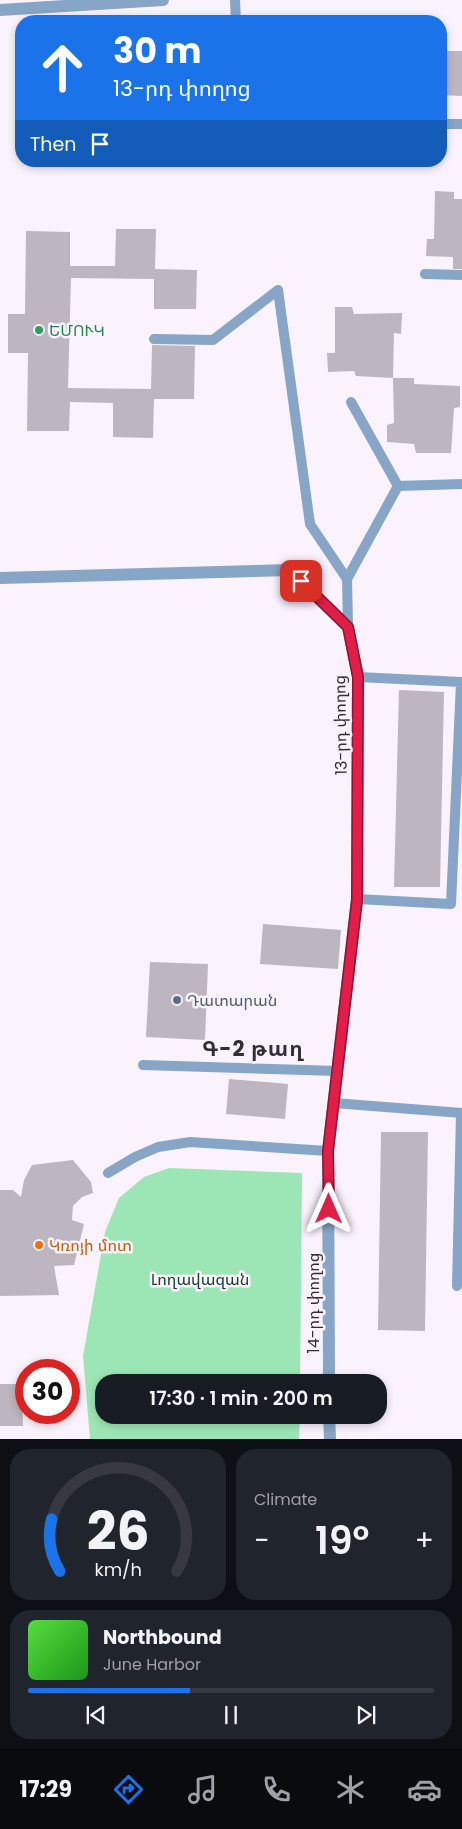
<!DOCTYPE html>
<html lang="en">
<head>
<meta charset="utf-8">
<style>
	body { margin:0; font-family:Poppins,"Noto Sans Armenian",sans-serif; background:#20242c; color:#f1f3f6; height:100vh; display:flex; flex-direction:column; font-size:19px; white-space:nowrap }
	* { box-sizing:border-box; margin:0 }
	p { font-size:16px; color:#9ea1a6 }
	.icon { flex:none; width:28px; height:28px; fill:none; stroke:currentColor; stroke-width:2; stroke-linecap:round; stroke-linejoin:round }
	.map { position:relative; height:1439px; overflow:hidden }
	.drawer { display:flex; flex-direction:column; gap:10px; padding:10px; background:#0d0f14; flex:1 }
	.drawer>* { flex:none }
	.guide { position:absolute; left:15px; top:15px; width:432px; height:152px; border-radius:20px; box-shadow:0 2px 8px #0003; background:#1a73e8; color:#fff; overflow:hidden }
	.speed { position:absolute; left:15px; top:1359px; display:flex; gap:10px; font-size:25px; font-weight:700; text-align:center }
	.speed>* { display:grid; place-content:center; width:65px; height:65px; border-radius:50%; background:#171b24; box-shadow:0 2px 8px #0003; line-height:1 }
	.speed .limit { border:8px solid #d22; background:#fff; color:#111 }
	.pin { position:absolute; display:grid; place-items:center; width:42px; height:42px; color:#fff; margin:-21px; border-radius:10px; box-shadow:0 2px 8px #0006 }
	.me { position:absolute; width:55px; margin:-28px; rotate:0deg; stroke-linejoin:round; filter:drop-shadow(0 0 4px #0008) }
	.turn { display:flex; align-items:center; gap:18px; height:105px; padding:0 15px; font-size:22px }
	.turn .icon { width:65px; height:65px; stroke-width:2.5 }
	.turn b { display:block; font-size:35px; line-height:42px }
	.then { display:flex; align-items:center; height:48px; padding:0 15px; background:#0003; gap:10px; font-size:19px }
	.big { font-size:38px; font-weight:600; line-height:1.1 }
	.drawer .widget { flex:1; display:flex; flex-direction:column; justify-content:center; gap:8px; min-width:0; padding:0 18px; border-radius:20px; background:#20242c }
	.drawer .dial { align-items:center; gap:0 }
	.dial svg { height:130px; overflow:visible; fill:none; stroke:#363941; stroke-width:7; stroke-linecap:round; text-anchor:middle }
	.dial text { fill:#f1f3f6; stroke:none }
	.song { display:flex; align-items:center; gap:15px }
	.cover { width:60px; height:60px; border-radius:8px; background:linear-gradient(135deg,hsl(110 70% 55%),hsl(120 70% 35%)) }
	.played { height:5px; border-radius:2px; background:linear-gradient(90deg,#1a73e8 40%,#363941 40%) }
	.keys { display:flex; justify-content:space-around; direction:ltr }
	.heat { display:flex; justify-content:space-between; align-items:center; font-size:28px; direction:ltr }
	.drawer .tiles { flex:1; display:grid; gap:10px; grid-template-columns:1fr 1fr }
	.widget:last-child { grid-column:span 2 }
	.trip { position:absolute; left:95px; top:1374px; width:292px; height:50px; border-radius:20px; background:#171b24; box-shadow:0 2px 8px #0003; font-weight:600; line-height:50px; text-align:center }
	.tabs { display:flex; height:80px; justify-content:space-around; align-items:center; background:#090b0e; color:#9ea1a6 }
	.tabs .icon { width:35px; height:35px }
	.tabs .on { color:#1a73e8 }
	.tabs b { font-size:22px; color:#f1f3f6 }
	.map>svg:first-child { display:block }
	.green { fill:#9ce6b5 }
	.building { fill:#bdb5bf }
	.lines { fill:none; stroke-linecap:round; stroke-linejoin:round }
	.service { stroke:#87a5c6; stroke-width:10 }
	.minor { stroke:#87a5c6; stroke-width:12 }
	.route-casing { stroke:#92132f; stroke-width:12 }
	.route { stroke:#e11d48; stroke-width:9 }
	.leisure-dot { fill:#2e9e5b; stroke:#faf2fc; stroke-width:2 }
	.service-dot { fill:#5c6f8a; stroke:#faf2fc; stroke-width:2 }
	.food-dot { fill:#e8710a; stroke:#faf2fc; stroke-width:2 }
	.labels { text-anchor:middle; stroke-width:5; stroke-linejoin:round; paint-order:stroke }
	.leisure-label { font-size:16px; fill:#27864d; stroke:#faf2fc; text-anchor:start }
	.street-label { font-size:16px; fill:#322f33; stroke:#faf2fc }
	.service-label { font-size:16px; fill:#4e5e75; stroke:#faf2fc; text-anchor:start }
	.food-label { font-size:16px; fill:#c56008; stroke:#faf2fc; text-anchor:start }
	.park-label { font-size:16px; fill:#184229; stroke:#faf2fc }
	.district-label { font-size:21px; font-weight:bold; letter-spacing:1px; fill:#322f33; stroke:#faf2fc }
</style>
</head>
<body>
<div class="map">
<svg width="462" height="1439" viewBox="0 0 462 1439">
	<rect width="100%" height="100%" fill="#faf2fc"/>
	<path class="green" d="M169 1168 302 1173 300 1382H104V1415H300L299 1439H90L83 1356 105 1232 119 1198 144 1177Z"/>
	<g class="building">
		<path d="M441 51H462V96L441 95Z"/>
		<path d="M435 191 454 192V199H462V269H453V257L426 256 427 239H434Z"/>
		<path d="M116 229H156L155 269 197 270 196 309H154V279L71 278 68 388 151 389 152 345 195 346 194 399H154L153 438 113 437V403L70 402 69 431H27L28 353H8V314H25L26 231 70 232V266H115Z"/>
		<path d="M335 307H352L354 314 402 313 401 334 394 333 393 378H414V384L460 386V407L454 408 451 453H416L414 444 387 442V425L394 423 393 378 356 376 354 371 328 372 327 353H335Z"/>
		<path d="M399 690 444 692 440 887H394Z"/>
		<path d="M263 924 341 930 338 969 260 964Z"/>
		<path d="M150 962 208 964 205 1040 146 1037Z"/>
		<path d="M229 1079 288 1084 285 1119 226 1114Z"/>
		<path d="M381 1132H428L425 1331 378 1330Z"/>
		<path d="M73 1160 91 1182 93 1193 82 1197 73 1206 72 1220 84 1224 74 1265 54 1266 59 1295 0 1296V1190H13L21 1197 24 1180 32 1165Z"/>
		<path d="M0 1384H22L23 1426H0Z"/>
	</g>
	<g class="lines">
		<g class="service">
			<path d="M235 0 236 21"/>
			<path d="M441 124H462"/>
			<path d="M425 274 462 275"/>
			<path d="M154 339 213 340 278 290 310 524 347 579 348 627"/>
			<path d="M351 402 398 486"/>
			<path d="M347 579 398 486 462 484"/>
			<path d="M357 899 451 904 461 682 358 677"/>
			<path d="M143 1065 338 1071"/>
			<path d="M334 1103 462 1113"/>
			<path d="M108 1173 135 1157 158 1147 190 1142 328 1151"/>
			<path d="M457 1286 461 1113"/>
		</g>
		<g class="minor">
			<path d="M0 10 163 0"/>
			<path d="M0 578 289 570 348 627 358 677 357 899 328 1151 329 1382"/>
			<path d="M329 1415 330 1439"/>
		</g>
	</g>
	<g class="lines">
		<g class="route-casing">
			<path id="route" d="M301 581 348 627 358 677 357 900 328 1151 329 1209"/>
		</g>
		<use href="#route" class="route"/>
	</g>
	<circle class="leisure-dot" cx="39" cy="330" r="5"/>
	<circle class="service-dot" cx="177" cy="1000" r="5"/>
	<circle class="food-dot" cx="39" cy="1245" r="5"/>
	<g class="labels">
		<g class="leisure-label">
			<text x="49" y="336">ԵՄՈՒԿ</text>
		</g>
		<g class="street-label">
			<text transform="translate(340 725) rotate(-91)" y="6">13-րդ փողոց</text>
			<text transform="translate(313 1303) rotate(-90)" y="6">14-րդ փողոց</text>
		</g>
		<g class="service-label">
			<text x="187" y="1006">Դատարան</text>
		</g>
		<g class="food-label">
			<text x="49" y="1251">Կռոյի մոտ</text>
		</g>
		<g class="park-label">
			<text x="200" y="1285">Լողավազան</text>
		</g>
		<g class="district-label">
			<text x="253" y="1056">Գ-2 թաղ</text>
		</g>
	</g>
</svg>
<div class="speed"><div class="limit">30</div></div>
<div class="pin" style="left:301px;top:581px;background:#d93025"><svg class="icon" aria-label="arrive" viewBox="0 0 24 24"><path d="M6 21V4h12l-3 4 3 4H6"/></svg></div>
<svg class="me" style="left:329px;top:1209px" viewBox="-20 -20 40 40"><path d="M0-17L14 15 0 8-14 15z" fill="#e11d48" stroke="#fff" stroke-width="4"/></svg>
<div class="trip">17:30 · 1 min · 200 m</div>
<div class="guide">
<div class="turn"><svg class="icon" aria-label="ahead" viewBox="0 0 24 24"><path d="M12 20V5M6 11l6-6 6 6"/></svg><div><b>30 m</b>13-րդ փողոց</div></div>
<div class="then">Then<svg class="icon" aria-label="arrive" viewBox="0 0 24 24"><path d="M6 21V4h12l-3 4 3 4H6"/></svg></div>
</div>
</div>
<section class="drawer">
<div class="tiles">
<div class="widget dial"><svg viewBox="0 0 100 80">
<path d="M14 69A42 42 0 1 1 86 69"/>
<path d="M14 69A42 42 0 0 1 9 37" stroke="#1a73e8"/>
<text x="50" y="56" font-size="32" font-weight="700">26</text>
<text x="50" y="72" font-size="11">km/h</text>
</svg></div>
<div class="widget"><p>Climate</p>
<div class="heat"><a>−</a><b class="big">19°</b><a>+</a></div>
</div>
<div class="widget">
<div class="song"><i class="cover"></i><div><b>Northbound</b><p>June Harbor</p></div></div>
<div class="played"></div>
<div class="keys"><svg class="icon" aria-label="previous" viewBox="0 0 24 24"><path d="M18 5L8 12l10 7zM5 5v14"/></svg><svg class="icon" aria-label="pause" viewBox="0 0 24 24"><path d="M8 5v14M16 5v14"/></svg><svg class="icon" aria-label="next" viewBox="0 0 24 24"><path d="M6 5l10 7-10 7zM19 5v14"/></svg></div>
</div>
</div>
</section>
<nav class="tabs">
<b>17:29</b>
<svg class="icon on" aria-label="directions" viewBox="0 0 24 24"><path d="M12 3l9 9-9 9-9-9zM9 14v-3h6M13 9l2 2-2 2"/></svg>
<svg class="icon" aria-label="music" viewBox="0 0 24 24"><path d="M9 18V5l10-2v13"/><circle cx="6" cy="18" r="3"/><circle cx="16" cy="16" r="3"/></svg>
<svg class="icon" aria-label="phone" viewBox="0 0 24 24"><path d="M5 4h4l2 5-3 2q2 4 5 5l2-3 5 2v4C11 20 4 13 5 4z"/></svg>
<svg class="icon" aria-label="climate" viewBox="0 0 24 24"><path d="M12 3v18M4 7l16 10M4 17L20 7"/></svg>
<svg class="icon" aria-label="car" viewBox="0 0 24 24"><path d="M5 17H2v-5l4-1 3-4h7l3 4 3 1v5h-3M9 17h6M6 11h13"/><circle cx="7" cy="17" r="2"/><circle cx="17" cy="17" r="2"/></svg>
</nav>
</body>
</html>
